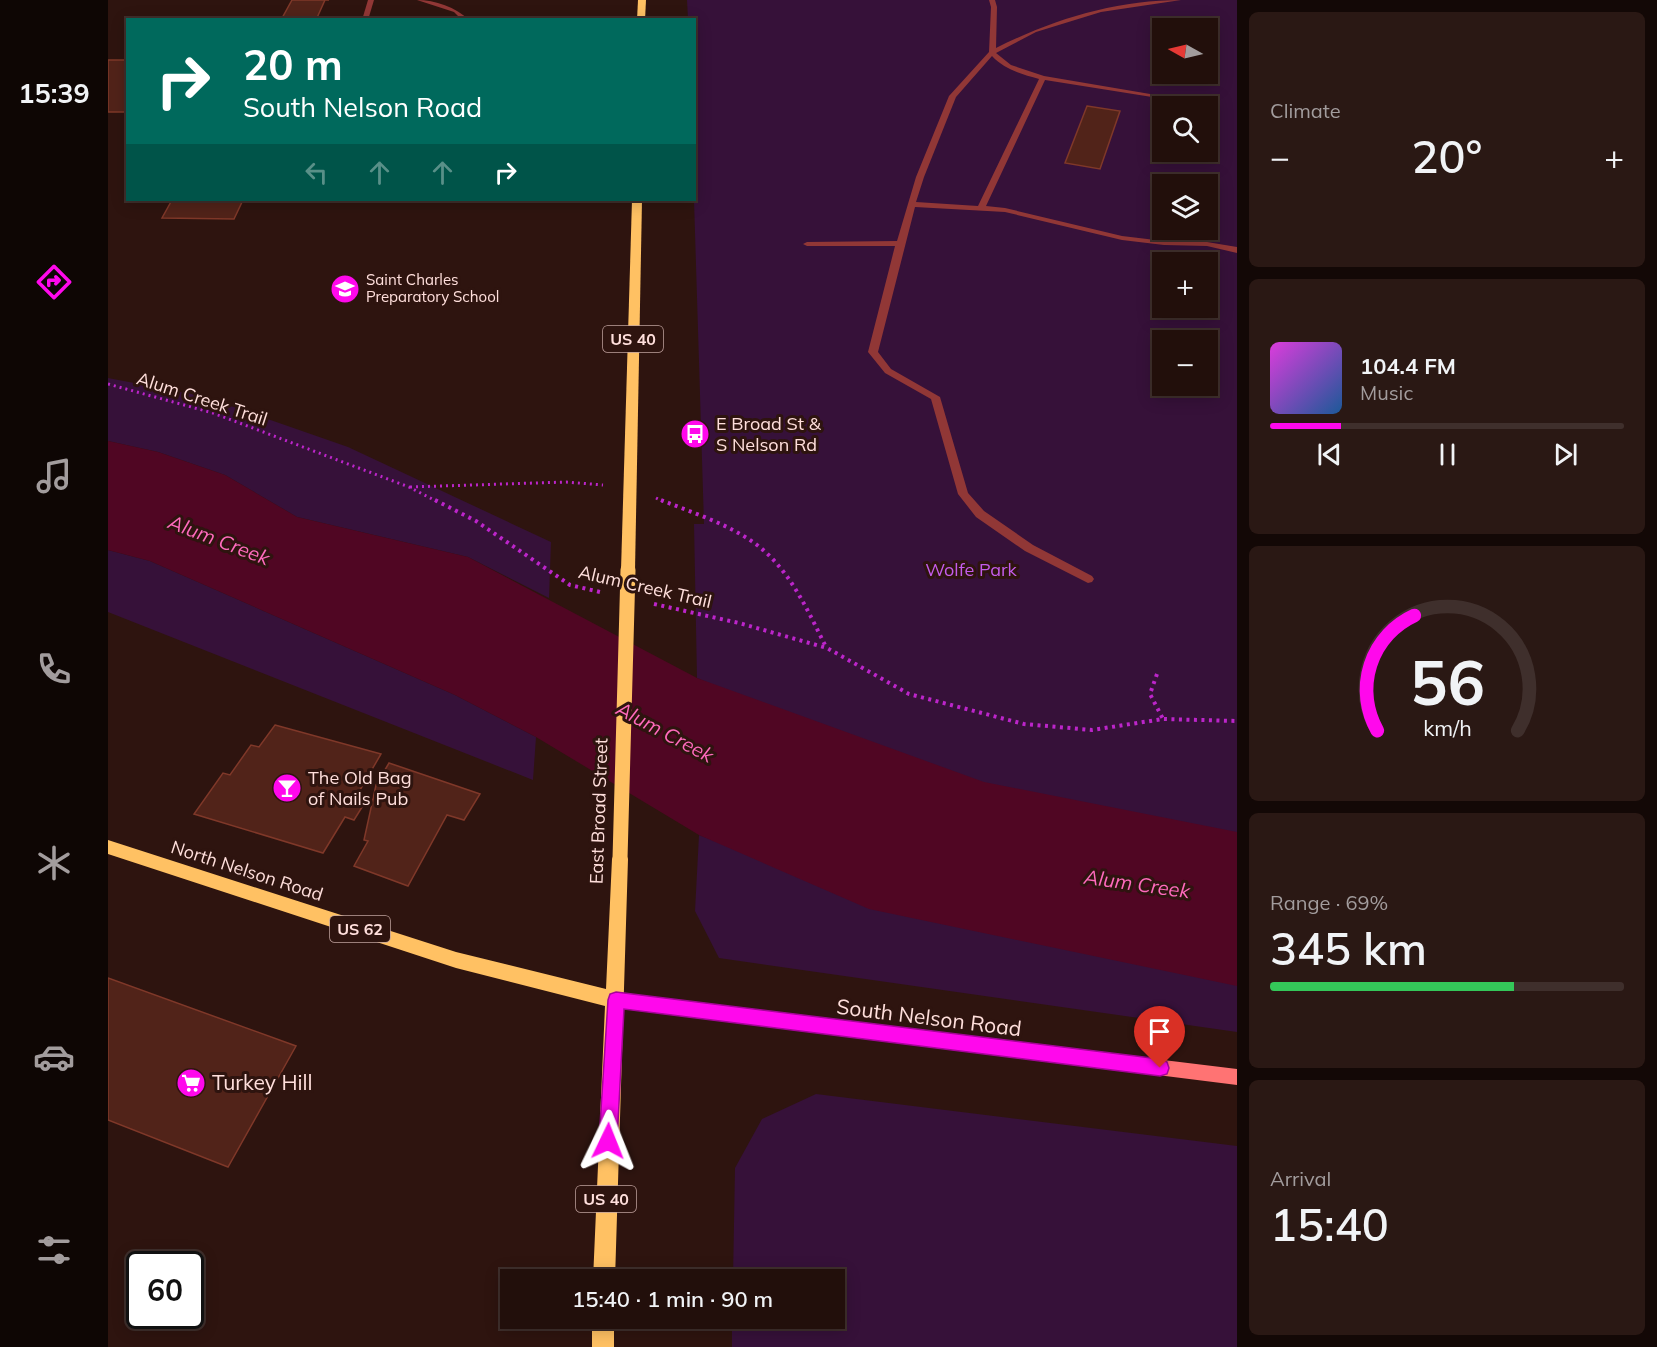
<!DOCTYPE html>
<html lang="en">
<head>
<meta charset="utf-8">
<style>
	body { margin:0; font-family:Mulish,sans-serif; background:#2a1814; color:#f1f3f6; height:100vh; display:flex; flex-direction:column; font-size:22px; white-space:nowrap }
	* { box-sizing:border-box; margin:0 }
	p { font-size:20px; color:#a29c9d }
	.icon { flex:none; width:33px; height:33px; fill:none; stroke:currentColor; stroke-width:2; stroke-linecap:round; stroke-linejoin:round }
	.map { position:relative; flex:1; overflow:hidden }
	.sheet { display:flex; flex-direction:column; gap:12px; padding:12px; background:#130806; width:420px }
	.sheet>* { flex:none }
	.guide { position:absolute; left:18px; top:18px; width:570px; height:183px; border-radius:0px; box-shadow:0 3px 15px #0003,0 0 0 2px #3f2f2c; background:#00695c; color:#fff; overflow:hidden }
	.needle { width:39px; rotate:278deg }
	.buttons { position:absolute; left:1044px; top:18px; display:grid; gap:12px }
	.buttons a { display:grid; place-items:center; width:66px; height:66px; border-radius:0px; background:#220f0b; box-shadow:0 3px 15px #0003,0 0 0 2px #3f2f2c; font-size:30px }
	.speed { position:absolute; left:18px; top:1251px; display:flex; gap:12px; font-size:30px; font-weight:700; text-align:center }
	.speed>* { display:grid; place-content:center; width:78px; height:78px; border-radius:50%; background:#220f0b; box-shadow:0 3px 15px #0003,0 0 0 2px #3f2f2c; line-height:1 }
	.speed .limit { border:3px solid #111; border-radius:9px; background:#fff; color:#111 }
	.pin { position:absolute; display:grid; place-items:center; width:51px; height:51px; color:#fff; margin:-62px -26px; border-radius:50% 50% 50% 0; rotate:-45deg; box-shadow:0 0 6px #0007 }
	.pin .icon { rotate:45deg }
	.me { position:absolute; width:66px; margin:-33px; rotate:2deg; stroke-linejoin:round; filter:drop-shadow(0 0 4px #0008) }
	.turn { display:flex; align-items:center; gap:21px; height:126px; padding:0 18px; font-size:27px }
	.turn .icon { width:78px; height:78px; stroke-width:2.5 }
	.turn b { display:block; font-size:42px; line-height:51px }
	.lanes { display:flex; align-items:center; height:57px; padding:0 18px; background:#0003; justify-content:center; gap:30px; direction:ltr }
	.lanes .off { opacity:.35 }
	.big { font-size:45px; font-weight:600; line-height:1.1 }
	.sheet .widget { flex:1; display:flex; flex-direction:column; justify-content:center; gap:9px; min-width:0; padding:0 21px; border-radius:9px; background:#2a1814 }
	.sheet .dial { align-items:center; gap:0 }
	.dial svg { height:156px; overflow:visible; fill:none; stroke:#3f2f2c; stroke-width:7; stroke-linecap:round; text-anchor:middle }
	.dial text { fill:#f1f3f6; stroke:none }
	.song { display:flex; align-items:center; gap:18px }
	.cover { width:72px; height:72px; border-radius:9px; background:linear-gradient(135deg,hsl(300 70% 55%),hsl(210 70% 35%)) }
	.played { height:6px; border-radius:3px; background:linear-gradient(90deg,#ff08ec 20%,#3f2f2c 20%) }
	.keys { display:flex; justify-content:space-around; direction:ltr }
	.heat { display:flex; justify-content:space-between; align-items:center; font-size:33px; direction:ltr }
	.charge { height:9px; border-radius:4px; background:linear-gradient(90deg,#34c759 69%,#3f2f2c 0) }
	.trip { position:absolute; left:392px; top:1269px; width:345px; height:60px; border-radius:0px; background:#220f0b; box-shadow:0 3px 15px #0003,0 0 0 2px #3f2f2c; font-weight:600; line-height:60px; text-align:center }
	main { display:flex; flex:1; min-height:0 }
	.tab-bar { display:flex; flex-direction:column; width:108px; justify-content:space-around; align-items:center; background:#0e0604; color:#a29c9d }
	.tab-bar .icon { width:42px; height:42px }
	.tab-bar .on { color:#ff08ec }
	.tab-bar b { font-size:27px; color:#f1f3f6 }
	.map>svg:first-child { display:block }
	.green { fill:#361139; fill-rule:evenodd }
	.water { fill:#500623 }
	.building { fill:#512319; stroke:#7f3829; stroke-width:1.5 }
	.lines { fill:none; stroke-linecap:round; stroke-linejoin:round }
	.path-far1 { stroke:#bc25ca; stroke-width:3; stroke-dasharray:2 4; stroke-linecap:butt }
	.path { stroke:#bc25ca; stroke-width:4; stroke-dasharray:3 4.5; stroke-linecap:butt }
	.service { fill:#913736; fill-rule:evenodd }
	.secondary { fill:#ff7373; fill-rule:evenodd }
	.primary { fill:#ffc163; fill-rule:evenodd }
	.primary-bridge { stroke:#ffc163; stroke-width:15 }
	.route { fill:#ff08ec; stroke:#a60599; stroke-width:1.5 }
	.labels { text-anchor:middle; stroke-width:6; stroke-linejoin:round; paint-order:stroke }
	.far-poi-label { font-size:15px; fill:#ffdfdc; stroke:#2e140f; text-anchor:start }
	.shield { fill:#2e140f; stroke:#c0a29e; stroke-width:1.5 }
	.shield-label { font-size:16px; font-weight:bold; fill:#ffdfdc }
	.street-label { font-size:18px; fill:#ffdfdc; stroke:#2e140f }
	.poi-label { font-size:18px; fill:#ffdfdc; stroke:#2e140f; text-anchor:start }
	.park-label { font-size:18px; fill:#c45ceb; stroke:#2e140f }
	.water-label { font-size:20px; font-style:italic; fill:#ff6abd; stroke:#2e140f }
	.near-street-label { font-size:21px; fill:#ffdfdc; stroke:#2e140f }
	.near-poi-label { font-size:21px; fill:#ffdfdc; stroke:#2e140f; text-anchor:start }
</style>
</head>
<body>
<main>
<nav class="tab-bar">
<b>15:39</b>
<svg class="icon on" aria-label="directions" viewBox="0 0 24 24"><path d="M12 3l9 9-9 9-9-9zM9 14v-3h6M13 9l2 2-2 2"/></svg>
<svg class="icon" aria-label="music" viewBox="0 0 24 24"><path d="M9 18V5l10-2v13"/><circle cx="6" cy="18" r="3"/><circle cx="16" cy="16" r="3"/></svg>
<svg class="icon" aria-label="phone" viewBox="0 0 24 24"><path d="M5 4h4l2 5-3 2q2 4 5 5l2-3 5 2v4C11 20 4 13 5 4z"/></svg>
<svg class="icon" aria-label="climate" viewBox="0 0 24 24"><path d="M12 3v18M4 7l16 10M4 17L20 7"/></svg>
<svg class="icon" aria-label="car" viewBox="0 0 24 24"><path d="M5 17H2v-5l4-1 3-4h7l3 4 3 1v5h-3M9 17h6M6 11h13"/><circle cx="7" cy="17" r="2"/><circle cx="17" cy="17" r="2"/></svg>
<svg class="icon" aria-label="filters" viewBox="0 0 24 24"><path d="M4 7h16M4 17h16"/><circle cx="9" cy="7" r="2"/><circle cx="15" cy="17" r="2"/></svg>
</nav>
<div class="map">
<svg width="1129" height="1347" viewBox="0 0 1129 1347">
	<rect width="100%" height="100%" fill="#2e140f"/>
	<g class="green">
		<path d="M579 0H1129V1032L611 958 587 911 591 835 607 841 601 683 589 678 586 524H596L586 200V20L580 19ZM1054 28H1100V74H1054ZM1054 106H1100V152H1054ZM1054 184H1100V230H1054ZM1054 262H1100V308H1054ZM1054 340H1100V386H1054Z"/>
		<path d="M0 378 94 396 240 447 443 542 441 598 360 557 189 517 117 475 50 452 0 441Z"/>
		<path d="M0 550 42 561 347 695 428 737 425 780 0 612Z"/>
		<path d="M708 1094 1129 1146V1347H624V1319L726 1318V1280L625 1279 627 1168 654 1119Z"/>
	</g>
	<path class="water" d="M0 441 50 452 117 475 189 517 360 557 589 678 876 782 1129 832V986L761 909 591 835 428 737 347 695 42 561 0 550Z"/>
	<g class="building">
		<path d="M184 0H221H217L208 20H173Z"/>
		<rect x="0" y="60" width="20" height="52"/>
		<path d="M979 106 1012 111 992 169 957 163Z"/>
		<path d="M64 200H135L126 219 54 218Z"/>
		<path d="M167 725 273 754 245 802 256 804 246 820 237 817 215 853 86 814 115 773 122 775 143 745 151 747Z"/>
		<path d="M281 763 372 794 356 820 339 815 300 886 246 866 260 841 256 840 268 785Z"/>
		<path d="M0 978 188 1046 120 1167 0 1120Z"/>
	</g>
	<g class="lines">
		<g class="path-far1">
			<path d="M0 384 105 413 301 487 330 502"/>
			<path d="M302 487 458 482 495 485"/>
			<path d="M548 498 556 502"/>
		</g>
		<g class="path">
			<path d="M327 500 368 521 462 585 492 592"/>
			<path d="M553 500C585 513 621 524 649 545 682 570 700 611 718 647"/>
			<path d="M546 604 631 623 719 648 801 694 916 724 984 730 1055 719 1129 721"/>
			<path d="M1049 674 1042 694 1055 719"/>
		</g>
		<g class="service">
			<path d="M260 0H266L260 20H254Z"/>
			<path d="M309 0C327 0 348 7 361 20H354L346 12Z"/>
			<path d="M881 0H887L889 7 888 48C946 19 1008 0 1073 0L993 12 928 32 888 53 903 65 936 76 1048 95 1044 97 937 80 878 206 897 208 1014 236 1056 241 1099 242 1129 247V253L1099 246 1056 245 1014 240 897 212 807 207 770 352 783 369 832 397 860 493 876 511 925 545 984 576 986 579 984 582 980 583 917 551 868 517 850 494 823 399 777 373 760 352 787 246H699L695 244 699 242 789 241 808 177 841 96 881 52 883 7ZM884 56C897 70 914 74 931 79L870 206 808 202 816 177 848 97Z"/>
		</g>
		<path class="secondary" d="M508 993 1129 1069V1085L508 1007 503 1005 501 1000 503 995Z"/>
		<g class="primary">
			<path d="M530 0H538L537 20H529Z"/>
			<path d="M524 200H534L527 570 520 575 513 570Z"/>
			<path d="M0 840 348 952 498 989 504 859 506 854 512 852 518 854 520 859 507 1280H485L497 1006 348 968 0 854Z"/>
			<rect x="484" y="1318" width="22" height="29"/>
		</g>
		<path class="primary-bridge" d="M512 859 520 570"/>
	</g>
	<path class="route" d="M508 992 1052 1059 1059 1062 1061 1068 1059 1074 1052 1076 516 1009 509 1141 506 1147 500 1150 494 1147 491 1141 500 1000 502 994Z"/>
	<defs>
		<g id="school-disc" transform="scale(1.5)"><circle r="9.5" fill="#ff08ec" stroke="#2e140f"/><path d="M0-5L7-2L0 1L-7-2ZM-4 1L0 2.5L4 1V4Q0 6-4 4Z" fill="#fff"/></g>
		<g id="bus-disc" transform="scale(1.5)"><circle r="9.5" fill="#ff08ec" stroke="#2e140f"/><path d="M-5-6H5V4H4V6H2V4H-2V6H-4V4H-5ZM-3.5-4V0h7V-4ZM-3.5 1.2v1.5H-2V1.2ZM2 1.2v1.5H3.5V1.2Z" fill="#fff"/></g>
		<g id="bar-disc" transform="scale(1.5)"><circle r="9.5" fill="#ff08ec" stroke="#2e140f"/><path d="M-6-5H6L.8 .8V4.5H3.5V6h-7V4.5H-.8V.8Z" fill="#fff"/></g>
		<g id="supermarket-disc" transform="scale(1.5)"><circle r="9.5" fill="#ff08ec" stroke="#2e140f"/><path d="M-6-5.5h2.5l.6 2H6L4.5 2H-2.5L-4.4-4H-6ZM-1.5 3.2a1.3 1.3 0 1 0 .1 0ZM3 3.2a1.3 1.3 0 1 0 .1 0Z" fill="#fff"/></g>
	</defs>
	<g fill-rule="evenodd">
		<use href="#school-disc" x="237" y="289"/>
		<use href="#bus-disc" x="587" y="434"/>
		<use href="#bar-disc" x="179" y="788"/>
		<use href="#supermarket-disc" x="83" y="1083"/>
	</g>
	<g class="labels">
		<g class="far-poi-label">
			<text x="258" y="285">Saint Charles<tspan x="258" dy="17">Preparatory School</tspan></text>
		</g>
		<g class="shield">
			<rect x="495" y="326" width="60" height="26" rx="4.5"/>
			<rect x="222" y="916" width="60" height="26" rx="4.5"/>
			<rect x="468" y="1186" width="60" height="26" rx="4.5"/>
		</g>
		<g class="shield-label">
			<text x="525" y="345">US 40</text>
			<text x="252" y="935">US 62</text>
			<text x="498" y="1205">US 40</text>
		</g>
		<g class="street-label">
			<text transform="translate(94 399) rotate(18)" y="6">Alum Creek Trail</text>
			<text transform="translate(537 587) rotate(13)" y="6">Alum Creek Trail</text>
			<text transform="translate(491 811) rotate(-88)" y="6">East Broad Street</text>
			<text transform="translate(139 871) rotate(18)" y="6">North Nelson Road</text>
		</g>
		<g class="poi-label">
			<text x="608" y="430">E Broad St &amp;<tspan x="608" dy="21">S Nelson Rd</tspan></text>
			<text x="200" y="784">The Old Bag<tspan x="200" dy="21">of Nails Pub</tspan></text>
		</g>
		<g class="park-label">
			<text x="863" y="576">Wolfe Park</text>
		</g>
		<g class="water-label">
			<text transform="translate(111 540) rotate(21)" y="7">Alum Creek</text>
			<text transform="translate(557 732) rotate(28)" y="7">Alum Creek</text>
			<text transform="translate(1029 884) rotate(8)" y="7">Alum Creek</text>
		</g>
		<g class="near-street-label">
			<text transform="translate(821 1018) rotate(7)" y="7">South Nelson Road</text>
		</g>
		<g class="near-poi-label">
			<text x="104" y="1090">Turkey Hill</text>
		</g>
	</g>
</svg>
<div class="buttons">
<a><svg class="needle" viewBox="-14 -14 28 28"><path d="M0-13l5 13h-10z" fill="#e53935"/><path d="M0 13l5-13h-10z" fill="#a29c9d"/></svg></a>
<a><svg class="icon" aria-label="search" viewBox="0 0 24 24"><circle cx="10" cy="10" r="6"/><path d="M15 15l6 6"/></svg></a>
<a><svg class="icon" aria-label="layers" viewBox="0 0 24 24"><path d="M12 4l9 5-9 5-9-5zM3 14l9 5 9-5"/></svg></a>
<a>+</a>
<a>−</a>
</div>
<div class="speed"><div class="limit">60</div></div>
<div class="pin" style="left:1052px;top:1068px;background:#d93025"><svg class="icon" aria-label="arrive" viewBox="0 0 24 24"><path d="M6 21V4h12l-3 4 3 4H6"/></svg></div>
<svg class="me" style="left:500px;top:1141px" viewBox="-20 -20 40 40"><path d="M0-17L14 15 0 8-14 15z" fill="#ff08ec" stroke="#fff" stroke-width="4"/></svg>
<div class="trip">15:40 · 1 min · 90 m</div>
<div class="guide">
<div class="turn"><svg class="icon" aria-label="right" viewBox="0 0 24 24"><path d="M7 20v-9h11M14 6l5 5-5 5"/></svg><div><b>20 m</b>South Nelson Road</div></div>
<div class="lanes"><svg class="icon off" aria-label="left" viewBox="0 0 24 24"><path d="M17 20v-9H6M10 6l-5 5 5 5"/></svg><svg class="icon off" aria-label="ahead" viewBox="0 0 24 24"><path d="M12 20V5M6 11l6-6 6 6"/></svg><svg class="icon off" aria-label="ahead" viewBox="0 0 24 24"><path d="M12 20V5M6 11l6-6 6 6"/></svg><svg class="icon" aria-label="right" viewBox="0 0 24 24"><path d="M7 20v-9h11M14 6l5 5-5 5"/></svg></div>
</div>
</div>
<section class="sheet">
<div class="widget"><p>Climate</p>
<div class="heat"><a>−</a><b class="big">20°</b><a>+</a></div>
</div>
<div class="widget">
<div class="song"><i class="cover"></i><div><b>104.4 FM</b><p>Music</p></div></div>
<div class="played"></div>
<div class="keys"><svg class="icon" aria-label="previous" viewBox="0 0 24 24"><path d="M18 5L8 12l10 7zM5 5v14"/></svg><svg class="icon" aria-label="pause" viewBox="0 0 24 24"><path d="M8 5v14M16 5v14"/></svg><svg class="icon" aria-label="next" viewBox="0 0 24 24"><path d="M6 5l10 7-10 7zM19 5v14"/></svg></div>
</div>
<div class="widget dial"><svg viewBox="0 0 100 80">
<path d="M14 69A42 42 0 1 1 86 69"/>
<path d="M14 69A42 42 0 0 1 33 10" stroke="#ff08ec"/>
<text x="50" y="56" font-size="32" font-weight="700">56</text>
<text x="50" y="72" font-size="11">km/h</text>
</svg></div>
<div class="widget"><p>Range · 69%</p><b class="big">345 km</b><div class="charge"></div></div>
<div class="widget"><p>Arrival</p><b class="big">15:40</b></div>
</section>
</main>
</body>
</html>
